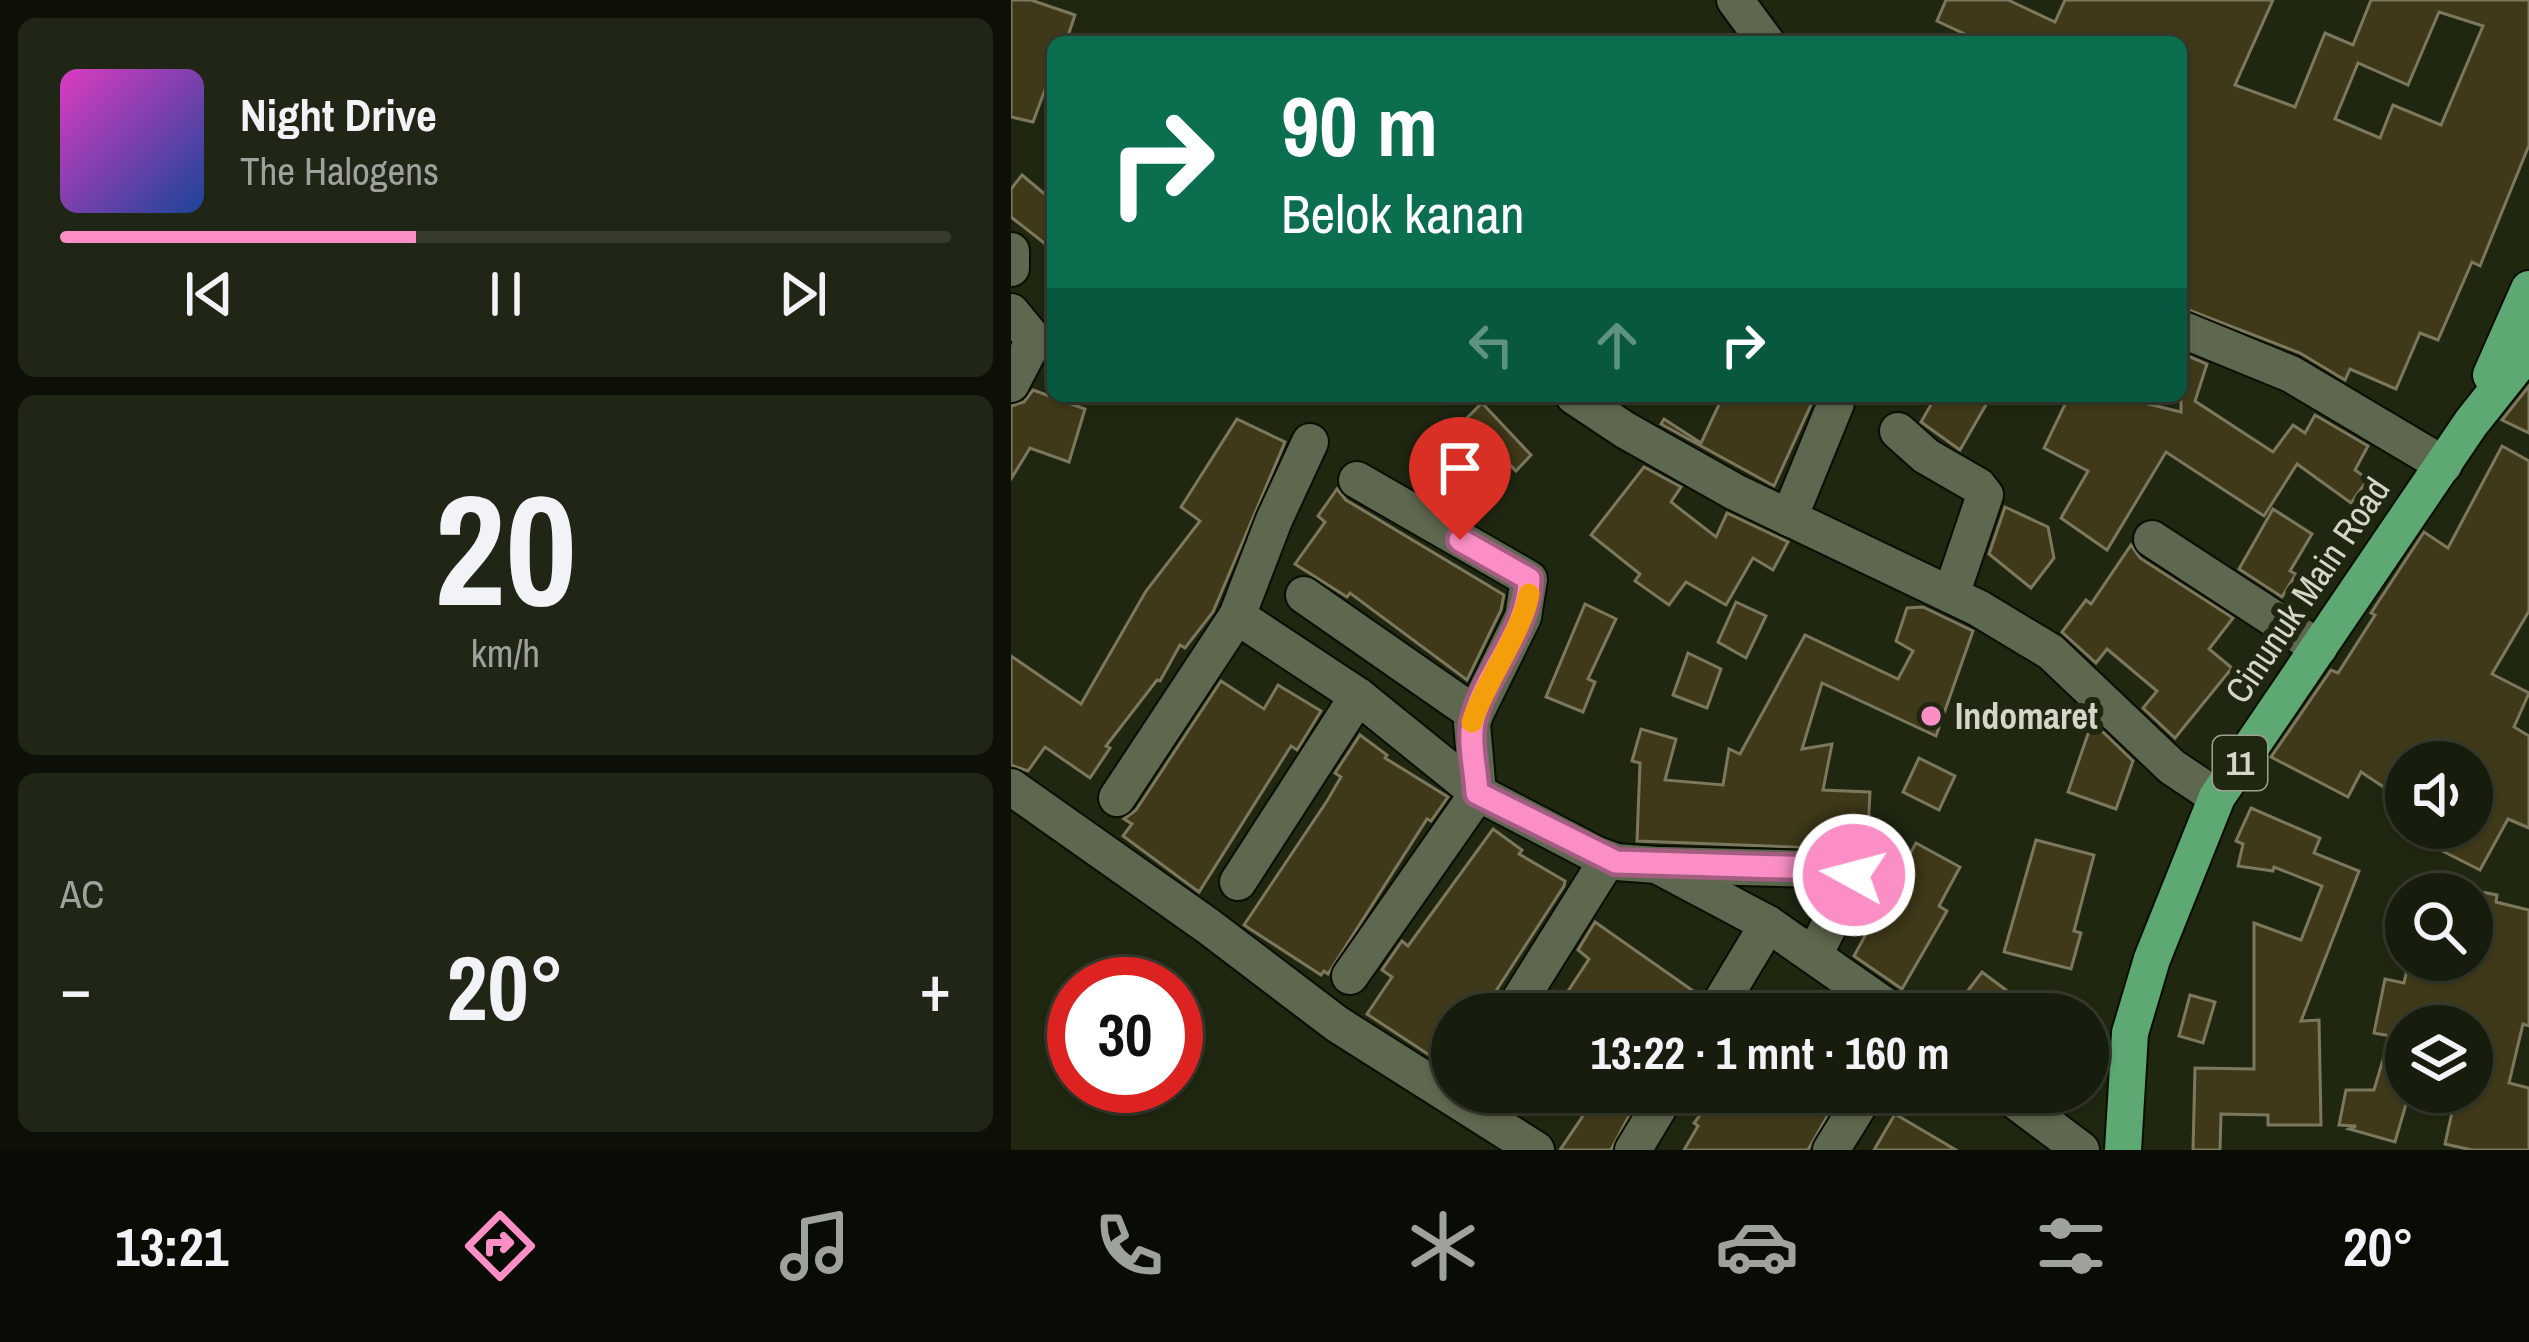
<!DOCTYPE html>
<html lang="id">
<head>
<meta charset="utf-8">
<style>
	body { margin:0; font-family:"Archivo Narrow",sans-serif; background:#202616; color:#f1f3f6; height:100vh; display:flex; flex-direction:column; font-size:45px; white-space:nowrap }
	* { box-sizing:border-box; margin:0 }
	p { font-size:39px; color:#9ea29d }
	.icon { flex:none; width:66px; height:66px; fill:none; stroke:currentColor; stroke-width:2; stroke-linecap:round; stroke-linejoin:round }
	.map { position:relative; flex:1; overflow:hidden }
	.details { display:flex; flex-direction:column; gap:18px; padding:18px; background:#0d1007; width:1011px }
	.details>* { flex:none }
	.guide { position:absolute; left:36px; top:36px; width:1140px; height:366px; border-radius:18px; box-shadow:0 3px 9px #0004,0 0 0 3px #363b2e; background:#0b6e4f; color:#fff; overflow:hidden }
	.controls { position:absolute; left:1374px; top:741px; display:grid; gap:24px }
	.controls a { display:grid; place-items:center; width:108px; height:108px; border-radius:50%; background:#171d0d; box-shadow:0 3px 9px #0004,0 0 0 3px #363b2e; font-size:60px }
	.speed { position:absolute; left:36px; top:957px; display:flex; gap:24px; font-size:60px; font-weight:700; text-align:center }
	.speed>* { display:grid; place-content:center; width:156px; height:156px; border-radius:50%; background:#171d0d; box-shadow:0 3px 9px #0004,0 0 0 3px #363b2e; line-height:1 }
	.speed .limit { border:18px solid #d22; background:#fff; color:#111 }
	.pin { position:absolute; display:grid; place-items:center; width:102px; height:102px; color:#fff; margin:-123px -51px; border-radius:50% 50% 50% 0; rotate:-45deg; box-shadow:0 0 12px #0007 }
	.pin .icon { rotate:45deg }
	.me { position:absolute; width:132px; margin:-66px; rotate:277deg; stroke-linejoin:round; filter:drop-shadow(0 0 9px #0008) }
	.turn { display:flex; align-items:center; gap:42px; height:252px; padding:0 36px; font-size:54px }
	.turn .icon { width:156px; height:156px; stroke-width:2.5 }
	.turn b { display:block; font-size:84px; line-height:102px }
	.lanes { display:flex; align-items:center; height:114px; padding:0 36px; background:#0003; justify-content:center; gap:60px; direction:ltr }
	.lanes .off { opacity:.35 }
	.big { font-size:90px; font-weight:700; line-height:1.1 }
	.details .card { flex:1; display:flex; flex-direction:column; justify-content:center; gap:18px; min-width:0; padding:0 42px; border-radius:18px; background:#202616 }
	.details .dial { align-items:center; gap:0 }
	.dial b { font-size:156px; line-height:1 }
	.song { display:flex; align-items:center; gap:36px }
	.cover { width:144px; height:144px; border-radius:18px; background:linear-gradient(135deg,hsl(310 70% 55%),hsl(220 70% 35%)) }
	.played { height:12px; border-radius:6px; background:linear-gradient(90deg,#fb8fc5 40%,#363b2e 40%) }
	.keys { display:flex; justify-content:space-around; direction:ltr }
	.heat { display:flex; justify-content:space-between; align-items:center; font-size:66px; direction:ltr }
	.trip { position:absolute; left:420px; top:993px; width:678px; height:120px; border-radius:60px; background:#171d0d; box-shadow:0 3px 9px #0004,0 0 0 3px #363b2e; font-weight:700; line-height:120px; text-align:center }
	.tab-bar { display:flex; height:192px; justify-content:space-around; align-items:center; background:#090c05; color:#9ea29d }
	.tab-bar .icon { width:84px; height:84px }
	.tab-bar .selected { color:#fb8fc5 }
	.tab-bar b { font-size:54px; color:#f1f3f6 }
	main { display:flex; flex:1; min-height:0 }
	.map>svg:first-child { display:block }
	.building { fill:#403919; stroke:#7d785d; stroke-width:3; fill-rule:evenodd }
	.lines { fill:none; stroke-linecap:round; stroke-linejoin:round }
	.street-casing { stroke:#090f00; stroke-width:40 }
	.highway-casing { stroke:#090f00; stroke-width:40 }
	.street { stroke:#5e674f; stroke-width:36 }
	.highway { stroke:#5ea973; stroke-width:36 }
	.route-casing { stroke:#a35d80; stroke-width:30 }
	.route { stroke:#fb8fc5; stroke-width:21 }
	.slow { stroke:#f59e0b; stroke-width:21 }
	.poi-dot { fill:#fb8fc5; stroke:#1f2711; stroke-width:4.5 }
	.labels { text-anchor:middle; stroke-width:12; stroke-linejoin:round; paint-order:stroke }
	.shield { fill:#1f2711; stroke:#9ca292; stroke-width:3 }
	.shield-label { font-size:33px; font-weight:bold; fill:#d2d7c9 }
	.street-label { font-size:36px; fill:#d2d7c9; stroke:#1f2711 }
	.poi-label { font-size:36px; font-weight:bold; fill:#d2d7c9; stroke:#1f2711; text-anchor:start }
</style>
</head>
<body>
<main>
<section class="details">
<div class="card">
<div class="song"><i class="cover"></i><div><b>Night Drive</b><p>The Halogens</p></div></div>
<div class="played"></div>
<div class="keys"><svg class="icon" aria-label="previous" viewBox="0 0 24 24"><path d="M18 5L8 12l10 7zM5 5v14"/></svg><svg class="icon" aria-label="pause" viewBox="0 0 24 24"><path d="M8 5v14M16 5v14"/></svg><svg class="icon" aria-label="next" viewBox="0 0 24 24"><path d="M6 5l10 7-10 7zM19 5v14"/></svg></div>
</div>
<div class="card dial"><b>20</b><p>km/h</p></div>
<div class="card"><p>AC</p>
<div class="heat"><a>−</a><b class="big">20°</b><a>+</a></div>
</div>
</section>
<div class="map">
<svg width="1518" height="1150" viewBox="0 0 1518 1150">
	<rect width="100%" height="100%" fill="#1f2711"/>
	<g class="building">
		<path d="M0 0H20L64 15 55 42H42V68L22 122 0 117Z"/>
		<path d="M935 0H997L1044 22 1054 0H1262L1224 85 1284 107 1314 33 1342 45 1360 0H1518V145L1469 266 1461 262 1427 340 1409 333 1385 389 1339 369 1334 380 1289 353 1170 307V42H971L926 21ZM1428 12 1472 26 1430 125 1382 105 1369 138 1324 119 1347 63 1397 85Z"/>
		<path d="M11 175 42 201V250L0 217V189Z"/>
		<path d="M1170 353 1196 364 1184 401 1262 452 1282 425 1294 433 1304 415 1357 446 1344 470 1357 479 1340 503 1286 464 1253 516 1155 452 1096 550 1050 518 1077 471 1033 448 1058 396H1105L1170 412Z"/>
		<path d="M1518 386V433L1491 420Z"/>
		<path d="M22 390 74 409 58 462 19 448 0 479V406L13 402Z"/>
		<path d="M712 396H804L763 486 650 424 653 419 690 443Z"/>
		<path d="M925 396H980L949 450 910 422Z"/>
		<path d="M471 403 520 455 505 471 455 419Z"/>
		<path d="M226 419 274 442 202 612 174 648 169 645 149 681 146 680 95 746 99 748 79 778 34 747 17 771 0 765V656L70 704 135 591 189 521 170 507Z"/>
		<path d="M1491 446 1518 461V611L1481 674 1518 693 1503 727 1518 736V828L1497 819 1469 870 1386 828H1461V762H1395V802L1350 772 1337 797 1260 757 1320 670 1327 673 1364 615 1360 613 1413 532 1437 548Z"/>
		<path d="M633 467 670 487 660 502 705 537 716 513 777 542 762 570 742 558 715 605 675 582 658 605 624 581 629 574 580 535Z"/>
		<path d="M326 489 335 500 493 595 490 610 456 680 339 593 336 597 284 564 314 522 307 516Z"/>
		<path d="M994 507 1037 527 1043 558 1020 588 978 554Z"/>
		<path d="M1262 509 1301 534 1279 571 1285 574 1271 597 1228 569Z"/>
		<path d="M1120 545 1129 558 1222 618 1198 649 1221 668 1164 738 1132 708 1146 691 1096 649 1085 663 1051 632 1075 600 1080 604Z"/>
		<path d="M725 602 755 616 735 658 707 642Z"/>
		<path d="M574 604 605 619 577 679 584 682 572 712 535 697Z"/>
		<path d="M912 607 962 631 925 736 811 683 791 749 821 744 812 790 859 792 856 850 626 841 629 763 621 761 630 729 665 739 654 780 712 785 718 749 729 754 794 635 887 679 902 651 885 641 896 608Z"/>
		<path d="M677 653 710 669 696 708 662 695Z"/>
		<path d="M210 681 253 709 267 685 310 711 286 750 280 746 188 892 112 836 121 824 113 819 125 810Z"/>
		<path d="M1079 728 1092 732 1122 761 1105 809 1057 792Z"/>
		<path d="M349 735 376 755 374 758 437 797 420 821 416 819 317 974 313 971 310 975 233 925 316 801 330 777 324 773Z"/>
		<path d="M908 758 944 776 928 810 892 792Z"/>
		<path d="M1240 808 1309 838 1303 853 1348 871 1290 1021 1308 1020 1310 1125H1257V1115L1210 1114 1209 1150H1182L1184 1068 1243 1069V923L1290 940 1311 886 1263 867 1262 871 1227 866 1232 844 1225 841Z"/>
		<path d="M482 829 511 850 508 854 554 881 553 886 470 1014H441V1070L356 1014 381 977 371 970 391 941 397 946Z"/>
		<path d="M1025 840 1083 855 1063 931 1070 933 1060 969 993 952Z"/>
		<path d="M905 843 949 867 928 906 936 911 891 989 843 956Z"/>
		<path d="M1461 890 1486 895 1485 902 1518 910V1026L1512 1024 1498 1083 1518 1088V1150H1461L1434 1144 1445 1094 1461 1097V1051L1467 1026H1395L1396 1101 1384 1142 1338 1129 1345 1126 1328 1125 1335 1090H1363L1379 1036 1363 1033 1374 979 1393 983 1398 960H1461Z"/>
		<path d="M584 922 688 995 681 1014H542L578 959 567 950Z"/>
		<path d="M971 972 999 993 1026 1014H939Z"/>
		<path d="M1179 995 1204 1002 1192 1043 1168 1036Z"/>
		<path d="M588 1092 629 1095 600 1150H549Z"/>
		<path d="M707 1092H830L797 1150H673L687 1126 683 1123Z"/>
		<path d="M884 1114 945 1150H863Z"/>
	</g>
	<g class="lines">
		<g class="street-casing">
			<g id="street">
				<path d="M724 0 755 42"/>
				<path d="M0 251V268"/>
				<path d="M0 312 23 340 0 384"/>
				<path d="M1170 329 1280 374 1433 465"/>
				<path d="M563 396 614 430 724 492 967 608 1040 652 1161 767 1206 797"/>
				<path d="M887 431 915 456 967 486 974 495 940 595"/>
				<path d="M346 480 518 579 512 617 464 714"/>
				<path d="M778 518 825 403"/>
				<path d="M1141 539 1308 648"/>
				<path d="M293 595 464 714 461 724 467 793 339 976"/>
				<path d="M226 616 347 696 467 793 584 854 605 862 646 865 757 924 886 1014"/>
				<path d="M0 787 197 926 326 1024 525 1150"/>
				<path d="M106 798 226 616 263 520 299 442"/>
				<path d="M652 865 841 870 843 877 803 955"/>
				<path d="M227 882 347 696"/>
				<path d="M500 1014 597 859"/>
				<path d="M703 1014 757 924"/>
				<path d="M993 1092 1070 1150"/>
				<path d="M622 1150 657 1092"/>
				<path d="M820 1150 856 1092"/>
			</g>
		</g>
		<g class="highway-casing">
			<g id="highway">
				<path d="M1480 375 1518 289"/>
				<path d="M1112 1150 1119 1033 1141 959 1206 797 1460 423 1518 350"/>
			</g>
		</g>
		<use href="#street" class="street"/>
		<use href="#highway" class="highway"/>
	</g>
	<g class="lines">
		<g class="route-casing">
			<path id="route" d="M449 540 518 579C518 629 476 670 463 718 457 740 465 770 466 793L605 862 838 869 843 875"/>
		</g>
		<use href="#route" class="route"/>
		<path class="slow" d="M461 722C474 682 512 630 518 594"/>
	</g>
	<circle class="poi-dot" cx="920" cy="716" r="12"/>
	<g class="labels">
		<rect class="shield" x="1202" y="736" width="54" height="54" rx="9"/>
		<g class="shield-label">
			<text x="1229" y="775">11</text>
		</g>
		<g class="street-label">
			<text transform="translate(1296 590) rotate(-56)" y="13">Cinunuk Main Road</text>
		</g>
		<g class="poi-label">
			<text x="944" y="729">Indomaret</text>
		</g>
	</g>
</svg>
<div class="controls">
<a><svg class="icon" aria-label="sound" viewBox="0 0 24 24"><path d="M4 9h4l5-4v14l-5-4H4zM17 9q2 3 0 6"/></svg></a>
<a><svg class="icon" aria-label="search" viewBox="0 0 24 24"><circle cx="10" cy="10" r="6"/><path d="M15 15l6 6"/></svg></a>
<a><svg class="icon" aria-label="layers" viewBox="0 0 24 24"><path d="M12 4l9 5-9 5-9-5zM3 14l9 5 9-5"/></svg></a>
</div>
<div class="speed"><div class="limit">30</div></div>
<div class="pin" style="left:449px;top:540px;background:#d93025"><svg class="icon" aria-label="arrive" viewBox="0 0 24 24"><path d="M6 21V4h12l-3 4 3 4H6"/></svg></div>
<svg class="me" style="left:843px;top:875px" viewBox="-20 -20 40 40"><circle r="17" fill="#fb8fc5" stroke="#fff" stroke-width="3"/><path d="M0-11L8 9 0 5-8 9z" fill="#fff"/></svg>
<div class="trip">13:22 · 1 mnt · 160 m</div>
<div class="guide">
<div class="turn"><svg class="icon" aria-label="right" viewBox="0 0 24 24"><path d="M7 20v-9h11M14 6l5 5-5 5"/></svg><div><b>90 m</b>Belok kanan</div></div>
<div class="lanes"><svg class="icon off" aria-label="left" viewBox="0 0 24 24"><path d="M17 20v-9H6M10 6l-5 5 5 5"/></svg><svg class="icon off" aria-label="ahead" viewBox="0 0 24 24"><path d="M12 20V5M6 11l6-6 6 6"/></svg><svg class="icon" aria-label="right" viewBox="0 0 24 24"><path d="M7 20v-9h11M14 6l5 5-5 5"/></svg></div>
</div>
</div>
</main>
<nav class="tab-bar">
<b>13:21</b>
<svg class="icon selected" aria-label="directions" viewBox="0 0 24 24"><path d="M12 3l9 9-9 9-9-9zM9 14v-3h6M13 9l2 2-2 2"/></svg>
<svg class="icon" aria-label="music" viewBox="0 0 24 24"><path d="M9 18V5l10-2v13"/><circle cx="6" cy="18" r="3"/><circle cx="16" cy="16" r="3"/></svg>
<svg class="icon" aria-label="phone" viewBox="0 0 24 24"><path d="M5 4h4l2 5-3 2q2 4 5 5l2-3 5 2v4C11 20 4 13 5 4z"/></svg>
<svg class="icon" aria-label="climate" viewBox="0 0 24 24"><path d="M12 3v18M4 7l16 10M4 17L20 7"/></svg>
<svg class="icon" aria-label="car" viewBox="0 0 24 24"><path d="M5 17H2v-5l4-1 3-4h7l3 4 3 1v5h-3M9 17h6M6 11h13"/><circle cx="7" cy="17" r="2"/><circle cx="17" cy="17" r="2"/></svg>
<svg class="icon" aria-label="filters" viewBox="0 0 24 24"><path d="M4 7h16M4 17h16"/><circle cx="9" cy="7" r="2"/><circle cx="15" cy="17" r="2"/></svg>
<b>20°</b>
</nav>
</body>
</html>
